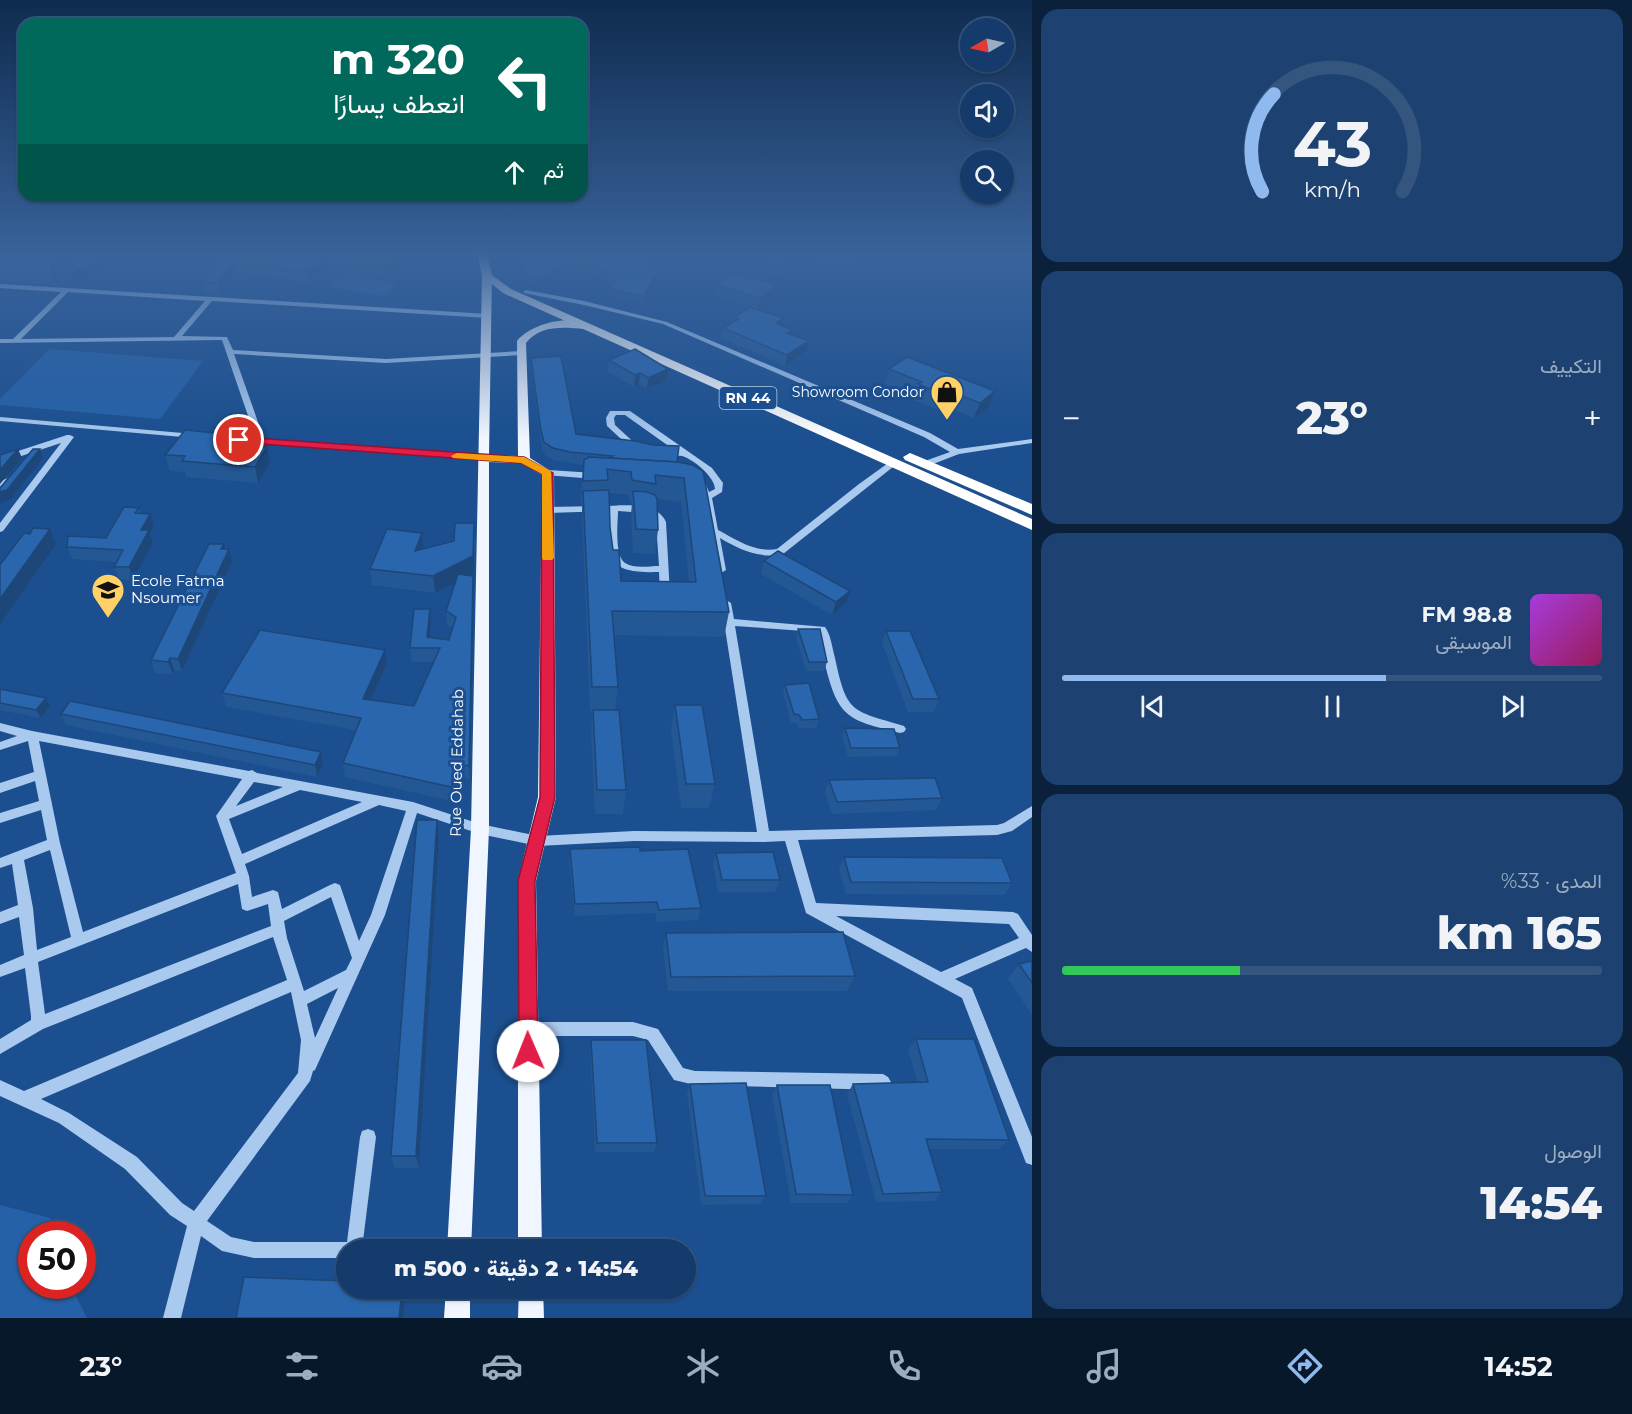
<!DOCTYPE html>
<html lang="ar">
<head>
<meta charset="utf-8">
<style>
	body { margin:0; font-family:Montserrat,Vazirmatn,sans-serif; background:#1d4271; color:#f1f3f6; direction:rtl; height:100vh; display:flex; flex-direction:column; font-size:22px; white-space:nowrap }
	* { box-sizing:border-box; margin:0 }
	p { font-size:20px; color:#9dadc1 }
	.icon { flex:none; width:33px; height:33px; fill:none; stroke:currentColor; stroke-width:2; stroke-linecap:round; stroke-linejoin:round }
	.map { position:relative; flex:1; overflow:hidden; direction:ltr }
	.side { display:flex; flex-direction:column; gap:9px; padding:9px; background:#0b203b; width:600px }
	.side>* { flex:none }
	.banner { position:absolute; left:18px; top:18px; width:570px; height:183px; border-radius:18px; box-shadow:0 2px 4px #0004,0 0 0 2px #33557e; direction:rtl; background:#00695c; color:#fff; overflow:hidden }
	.needle { width:39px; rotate:261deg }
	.controls { position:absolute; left:960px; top:18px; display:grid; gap:12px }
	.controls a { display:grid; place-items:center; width:54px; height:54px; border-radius:50%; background:#143b6b; box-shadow:0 2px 4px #0004,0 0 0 2px #33557e; font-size:30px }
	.speed { position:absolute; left:18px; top:1221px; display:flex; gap:12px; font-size:30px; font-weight:700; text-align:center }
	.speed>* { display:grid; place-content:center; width:78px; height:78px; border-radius:50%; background:#143b6b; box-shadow:0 2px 4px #0004,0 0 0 2px #33557e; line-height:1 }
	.speed .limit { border:9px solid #d22; background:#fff; color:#111 }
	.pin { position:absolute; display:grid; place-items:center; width:51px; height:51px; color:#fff; margin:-26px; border:3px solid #fff; border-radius:50%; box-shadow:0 2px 6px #0007 }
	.me { position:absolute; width:66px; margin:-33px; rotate:359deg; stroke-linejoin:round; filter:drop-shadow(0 0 4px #0008) }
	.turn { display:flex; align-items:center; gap:21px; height:126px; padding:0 24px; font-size:27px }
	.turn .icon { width:78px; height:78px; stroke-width:2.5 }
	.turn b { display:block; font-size:42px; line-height:51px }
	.then { display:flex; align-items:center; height:57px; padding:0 24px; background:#0003; gap:12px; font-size:22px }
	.big { font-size:45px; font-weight:800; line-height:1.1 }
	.side .tile { flex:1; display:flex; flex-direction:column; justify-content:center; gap:9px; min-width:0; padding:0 21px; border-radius:18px; background:#1d4271 }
	.side .dial { align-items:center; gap:0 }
	.dial svg { height:156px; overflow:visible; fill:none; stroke:#33557e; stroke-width:7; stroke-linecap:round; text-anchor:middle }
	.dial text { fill:#f1f3f6; stroke:none }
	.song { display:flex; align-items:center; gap:18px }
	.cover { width:72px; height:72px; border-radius:9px; background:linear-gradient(135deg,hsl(280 70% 55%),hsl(330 70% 35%)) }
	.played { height:6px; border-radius:3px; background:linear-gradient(90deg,#90b9f0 60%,#33557e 60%) }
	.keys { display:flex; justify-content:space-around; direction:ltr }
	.heat { display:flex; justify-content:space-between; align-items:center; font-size:33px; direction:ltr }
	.charge { height:9px; border-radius:4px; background:linear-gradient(90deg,#34c759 33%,#33557e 0) }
	.trip { position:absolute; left:336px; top:1239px; width:360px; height:60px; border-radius:30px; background:#143b6b; box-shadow:0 2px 4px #0004,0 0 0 2px #33557e; font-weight:800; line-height:60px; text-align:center; direction:rtl }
	.tab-bar { display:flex; height:96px; justify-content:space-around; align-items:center; background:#08182b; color:#9dadc1 }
	.tab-bar .icon { width:42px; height:42px }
	.tab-bar .current { color:#90b9f0 }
	.tab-bar b { font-size:27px; color:#f1f3f6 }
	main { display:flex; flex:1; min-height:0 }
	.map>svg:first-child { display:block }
	.green { fill:#2461a8 }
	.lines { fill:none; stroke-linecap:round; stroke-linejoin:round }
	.minor { fill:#a9c9ee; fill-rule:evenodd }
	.major { fill:#f0f6ff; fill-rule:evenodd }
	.highway { fill:#fff; fill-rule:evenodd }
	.wall { fill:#245895; fill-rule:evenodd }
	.shaded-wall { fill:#1d4779 }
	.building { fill:#2a66ad; stroke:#1d4779; stroke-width:1.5 }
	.route { fill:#e11d48; stroke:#92132f; stroke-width:1.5 }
	.slow { fill:#f59e0b }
	.labels { text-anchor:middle; stroke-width:6; stroke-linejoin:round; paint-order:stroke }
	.far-poi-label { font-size:14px; fill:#fff; stroke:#1b4f8f; text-anchor:end }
	.shield { fill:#1b4f8f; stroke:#bbcadd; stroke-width:1.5 }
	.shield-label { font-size:14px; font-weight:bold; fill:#fff }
	.poi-label { font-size:15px; fill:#fff; stroke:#1b4f8f; text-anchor:start }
	.street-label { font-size:15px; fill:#fff; stroke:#1b4f8f }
</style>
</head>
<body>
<main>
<section class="side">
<div class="tile dial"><svg viewBox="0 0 100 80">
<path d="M14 69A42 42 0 1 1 86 69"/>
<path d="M14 69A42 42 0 0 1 20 19" stroke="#90b9f0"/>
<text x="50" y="56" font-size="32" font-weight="700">43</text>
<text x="50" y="72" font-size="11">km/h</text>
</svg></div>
<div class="tile"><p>التكييف</p>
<div class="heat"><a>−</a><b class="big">23°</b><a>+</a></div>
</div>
<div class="tile">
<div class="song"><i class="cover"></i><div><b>98.8 FM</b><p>الموسيقى</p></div></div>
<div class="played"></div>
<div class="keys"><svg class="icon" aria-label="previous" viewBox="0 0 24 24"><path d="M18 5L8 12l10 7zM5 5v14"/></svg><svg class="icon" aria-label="pause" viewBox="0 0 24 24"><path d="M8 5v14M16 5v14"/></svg><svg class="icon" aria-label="next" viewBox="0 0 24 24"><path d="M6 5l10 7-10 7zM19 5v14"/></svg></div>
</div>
<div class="tile"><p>المدى · 33%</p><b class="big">165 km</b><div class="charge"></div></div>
<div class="tile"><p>الوصول</p><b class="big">14:54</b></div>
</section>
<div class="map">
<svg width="1032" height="1318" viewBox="0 0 1032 1318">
	<rect width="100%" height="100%" fill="#1b4f8f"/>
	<g class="green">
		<path d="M344 274 397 283 385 296 330 287Z"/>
		<path d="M49 349 203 361 160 419 0 405V399Z"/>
		<path d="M0 1205 50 1218 55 1234H32V1286H71L87 1318H0Z"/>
	</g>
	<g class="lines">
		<g class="minor">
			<path d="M0 284 488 314 491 316 488 318 212 301 182 336 227 337 233 350 386 359 521 351 525 353 521 355 386 363 234 354 264 439 483 455 487 458 486 460 239 442H236V438L256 439 222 340 0 343V339H13L61 292 0 288ZM68 292 205 301 174 337 21 339Z"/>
			<path d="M526 290 584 301 667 322 930 433 958 449 1032 439V443L959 454 928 466H922V462L950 452 924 437 663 324 584 305 524 293V291Z"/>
			<path d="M610 411H630L712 468 723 483 722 492 712 498 718 530C737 540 755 553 777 549L859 484 891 461 894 460 898 463 783 554C760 559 740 550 720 538L726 570 721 573 716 570 705 503 699 487 700 485H706L709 492 715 489C715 477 693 459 682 456 676 455 669 457 663 456V452H677L625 415H616L614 418 615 425 640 448 636 450H633L607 426 606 418Z"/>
			<path d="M0 417 194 434 198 436 194 438 0 421Z"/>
			<path d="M67 435H70L74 437 3 531 0 532V523L61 443 0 463V457Z"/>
			<path d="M548 470 595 473 599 476 595 479 545 475V471Z"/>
			<path d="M11 477 14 478V482L0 487V481Z"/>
			<path d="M602 506C622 506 656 500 666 522L670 595 668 597 665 598 660 595 659 572C604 574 609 558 610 511L548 513 544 510 548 507ZM618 511 645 513 654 517 656 522 659 566C649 566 634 569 625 563 614 555 618 523 618 511Z"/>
			<path d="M726 600 731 603 734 619 825 627C831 635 832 647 835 658 847 715 852 710 904 726L906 729 904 732 900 733C849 720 838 719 825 664 823 654 822 642 818 632L735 626 769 831 997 825 1004 823 1032 806V817L1012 831 997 835 798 840 816 903 1013 912 1018 914 1032 935V952L1026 948 955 979 972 988 974 993 1032 1137V1165L1026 1163 962 998 806 913 785 841 764 842 634 841 538 846 480 834 417 813 385 915 315 1070 313 1071 310 1081 207 1221 231 1237 254 1242H347L360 1137 362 1131 368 1129 374 1131 376 1137 363 1241 459 1237 465 1239 467 1245 466 1250H346V1258H254L222 1251 201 1236 181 1318H163L187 1226 170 1215 125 1169 59 1123 0 1096V1080L24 1091 287 980 273 937 43 1029 0 1054V1039L31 1020V1016L25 968 0 977V965L24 955 19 917 0 924V912L18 905 12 864 0 868V858L47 840 41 810 0 823V813L39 801 35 781 0 793V783L34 772 28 741 0 750V742L17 736 0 731V723L32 731 249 771 252 770 257 773 413 802 480 824 538 836 634 831 757 832 721 603ZM39 741 242 779 216 816 236 873 83 932 60 843ZM254 782 283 787 236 806ZM300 790 362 802 242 854 229 819ZM379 805 406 811 371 915 359 941 340 885 335 883 330 885 282 909 278 892 273 890 252 897 249 876 245 864ZM50 850 71 937 37 950 33 908 24 860ZM238 884 242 909 247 911 268 904 271 926 45 1014 38 962ZM331 897 352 958 346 970 304 991 287 938 284 921ZM836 916 1009 924 1019 938 941 972ZM338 988 315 1038 307 1004ZM291 992 301 1040 298 1073 194 1211 182 1203 137 1157 69 1113 41 1099Z"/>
			<path d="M528 1022H633L658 1029 683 1068 695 1071 883 1074 888 1077 891 1082 888 1087 883 1090 695 1085 674 1080 648 1040 633 1036H528L523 1034 521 1029 523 1024Z"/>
		</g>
		<g class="major">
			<path d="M487 273 492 276 489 455 518 456 517 341C530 324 571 313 589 326L584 329C563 327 540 325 526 343L530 458 554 473 556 797 536 881 542 1250H518V881L538 797 542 475 521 463 489 462V829L471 1250H447L471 829 482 276Z"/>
			<path d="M446 1288H470V1318H444Z"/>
			<path d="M519 1288H543L544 1318H518Z"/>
		</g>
		<g class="highway">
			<path d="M477 254H487L492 275 511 289 1032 519V530L503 293 482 276Z"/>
			<path d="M910 453 1032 504V515L905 460 903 457Z"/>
		</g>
	</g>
	<g class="wall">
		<path d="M52 254 56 285 0 282V259L25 262Z"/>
		<path d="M223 254H403L404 264 391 275 384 276 329 265 309 283 236 271 220 293 204 292 202 282Z"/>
		<path d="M519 254H581L588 257 648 267 659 275 643 302 622 300V297L609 295V288L614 282 584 270 578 272 570 268 539 285 527 281 519 258Z"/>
		<path d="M786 256 782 275 769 273 770 267Z"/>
		<path d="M821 256 852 263 850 271 819 265Z"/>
		<path d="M715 285 775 295 758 309 714 295Z"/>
		<path d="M735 317 783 318 782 325 791 334 809 341 807 351 785 366 721 338 723 328 734 322Z"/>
		<path d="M531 358 576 434 677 462 693 465 729 612 724 637 613 635 618 687 615 710 626 790 623 814H595L591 734 592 711H590L582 514V504H581L583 465 553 460 544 454 541 443 531 369ZM609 493 629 495 630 503H632L631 514 633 553 655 554 658 530 657 499 681 502 689 582 621 581 613 550 610 527Z"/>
		<path d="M609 360 667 380 647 389 639 384 634 387 608 372Z"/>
		<path d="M889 369 995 391 989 407 974 418 942 405 937 409 914 400 915 397 885 384Z"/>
		<path d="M247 440 252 446 267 447 270 463 258 483 186 477 185 472 170 471 165 455Z"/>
		<path d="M139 508 141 513 154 526 150 533 153 543 133 580 119 579 114 567 117 562 72 559 67 547 106 538Z"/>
		<path d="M475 539 474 573 469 575 473 576 474 590 470 780 460 777 452 801 345 777 343 763 356 730 226 707 222 693 387 664 371 700 414 706 434 662H411L410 648 430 609 431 623 430 637 449 640 453 628 447 625 446 611 455 582 435 593 372 585 370 569 423 549Z"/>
		<path d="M225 549 232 562 182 671 174 670 173 674 155 673 151 660Z"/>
		<path d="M764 561 846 603 832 615 761 574Z"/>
		<path d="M798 629 827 662 824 671H806L796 638Z"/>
		<path d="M886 631 939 699 934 712H908L882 643Z"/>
		<path d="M785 685 819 719 816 728H799L797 723H791L783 693Z"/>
		<path d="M0 689 46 698 50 706 41 718 0 710Z"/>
		<path d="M675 705 715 784 709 808H681L671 729Z"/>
		<path d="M61 714 323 764 317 777 66 725Z"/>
		<path d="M845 728 900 748 896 756 848 757 842 736Z"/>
		<path d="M829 780 942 798 936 810 832 814 825 792Z"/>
		<path d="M437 820 439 836 419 1168H394L391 1156Z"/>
		<path d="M570 849 640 851 701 908 698 920 657 922 655 913 575 916 569 861Z"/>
		<path d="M716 853 780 880 775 892H718L713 865Z"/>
		<path d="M844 857 1012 883 1004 895 846 894 839 869Z"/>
		<path d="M666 933 855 976 847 991H668L663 948Z"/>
		<path d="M1032 961V1015L1008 979 1019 964Z"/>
		<path d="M916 1039 1009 1140 999 1149H929L942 1192 934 1201 876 1202 847 1094 853 1084 918 1083 908 1050Z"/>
		<path d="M591 1040 657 1143 654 1152H595L590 1050Z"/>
		<path d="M690 1084 766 1196 761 1204 701 1205 687 1094Z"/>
		<path d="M777 1085 853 1195 847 1203H791L772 1095Z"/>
	</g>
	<g class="shaded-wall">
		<path d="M50 254H52L56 285 53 275Z"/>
		<path d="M102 254H116L97 272 73 286 70 275Z"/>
		<path d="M403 254 404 264 391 275 384 276 383 265Z"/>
		<path d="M327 255 329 265 309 283 307 272Z"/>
		<path d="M234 260 236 271 220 293 217 283Z"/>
		<path d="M570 262V268L539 285V279Z"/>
		<path d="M584 263V270L578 272 579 266Z"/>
		<path d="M659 269V275L643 302 644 296Z"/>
		<path d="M777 285 775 295 758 309 760 298Z"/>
		<path d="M783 318 781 328 776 323Z"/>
		<path d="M809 341 807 351 785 366 787 355Z"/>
		<path d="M668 369 667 380 647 389 648 378Z"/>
		<path d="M640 373 639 384 634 387 635 375Z"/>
		<path d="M947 390 942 405 937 409 942 394Z"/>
		<path d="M995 391 989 407 974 418 980 403Z"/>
		<path d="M267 447 270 463 258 483 255 467Z"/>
		<path d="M18 449 22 458 0 484V470Z"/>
		<path d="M40 449 43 458 11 499 0 503V492Z"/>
		<path d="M150 514 154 526 150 533 153 543 133 580 129 567 141 530Z"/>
		<path d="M474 523V573L435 593 433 576Z"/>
		<path d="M50 529 56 544 0 624V599Z"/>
		<path d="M422 533 423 549 415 551Z"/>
		<path d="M224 544 226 554 229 549 232 562 182 671 178 659Z"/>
		<path d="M473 576 474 590 470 780 469 766Z"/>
		<path d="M850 591 846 603 832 615 836 602Z"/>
		<path d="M430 609 431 623 429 648 427 637Z"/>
		<path d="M385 650 387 664 365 712 363 699Z"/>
		<path d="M170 658 174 670 173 674 168 662Z"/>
		<path d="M46 698 50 706 41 718 36 710Z"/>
		<path d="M321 752 323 764 317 777 315 765Z"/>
		<path d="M459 764 460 777 452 801 451 787Z"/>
		<path d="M437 820 439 836 419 1168 416 1156Z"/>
		<path d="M402 1288H404L406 1293 403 1318H399Z"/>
	</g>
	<g class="building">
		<path d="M25 254H50L53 275 0 272V259L25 262Z"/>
		<path d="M76 254H102L94 262 70 275Z"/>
		<path d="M223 254H402L390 264 383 265 327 255 307 272 234 260 217 283 202 282Z"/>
		<path d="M520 254H581L588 257 595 254H622L648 264 646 267 659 269 644 296 622 293 623 291 609 288 617 277 584 263 579 266 570 262 539 279 527 275Z"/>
		<path d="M775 254H782L786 256 783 268 770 267Z"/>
		<path d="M822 254H851L852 263 821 256Z"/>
		<path d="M733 272 777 285 760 298 715 285Z"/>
		<path d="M750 307 783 318 776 323 792 330 787 333 809 341 787 355 723 328 739 319 735 317Z"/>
		<path d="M635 349 668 369 648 378 640 373 635 375 609 360Z"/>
		<path d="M561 356 576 434 635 441 653 445 679 446 677 462 609 458 613 456 570 452 553 448 544 442 541 431 531 358Z"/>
		<path d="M907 357 995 391 980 403 947 390 942 394 918 384 922 382 889 369Z"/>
		<path d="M185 430 246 436 243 440 251 441 249 445 267 447 255 467 182 461 185 456 165 455Z"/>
		<path d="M18 449 0 470V455Z"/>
		<path d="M33 449H40L7 490 0 492V488Z"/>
		<path d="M589 457 678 462 693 465 703 471 729 612 612 611 618 687H592L583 491 609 490 610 527 613 550H619L621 581 696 582 684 478 655 475 656 484 632 480 631 472 607 469 608 480 583 481 584 460Z"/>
		<path d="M633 491 647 492 655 495 657 499 658 530 636 529Z"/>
		<path d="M124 507 139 508 135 513 150 514 141 530H149L129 567H114L123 550 67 547 68 536 106 538Z"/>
		<path d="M455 523H474L473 556 433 576 370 569 387 529 422 533 415 551 454 541Z"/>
		<path d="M33 528 50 529 0 599V565L24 533 30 534Z"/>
		<path d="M209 544H224L221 549H229L178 659 170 658 168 662 151 660Z"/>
		<path d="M778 551 850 591 836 602 764 561Z"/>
		<path d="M458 574 473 576 469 766 459 764 451 787 343 763 361 718 222 693 260 630 385 650 363 699 414 706 440 648H410L414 609H430L427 637 449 640 456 617 446 611Z"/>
		<path d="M798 629H820L827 662H809Z"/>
		<path d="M886 631H910L939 699H913Z"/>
		<path d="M809 683 819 719 802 720 799 715 794 714 785 685Z"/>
		<path d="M0 689 46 698 36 710 0 703Z"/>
		<path d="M70 701 321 752 315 765 61 714Z"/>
		<path d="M675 705H702L715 784H686Z"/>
		<path d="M593 710H619L626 790H597Z"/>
		<path d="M845 728 894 729 900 748H851Z"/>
		<path d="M935 778 942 798 837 802 829 780Z"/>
		<path d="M417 820H437L416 1156H391Z"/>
		<path d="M640 847V851L688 849 701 908 659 910 657 902 575 904 570 849Z"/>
		<path d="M773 852 780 880H722L716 853Z"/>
		<path d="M844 857 1002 858 1012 883 851 882Z"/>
		<path d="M843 932 855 976 671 977 666 933Z"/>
		<path d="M1032 961V983L1019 964Z"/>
		<path d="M916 1039H974L1009 1140 926 1139 942 1192 883 1194 853 1084 928 1082Z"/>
		<path d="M591 1040H646L657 1143H597Z"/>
		<path d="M746 1083 766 1196H705L690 1084Z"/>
		<path d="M777 1085H830L853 1195 796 1194Z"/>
		<path d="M244 1277 346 1281V1288H402L399 1318H236Z"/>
	</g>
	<linearGradient id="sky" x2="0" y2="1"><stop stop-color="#0f2b4f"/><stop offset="0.58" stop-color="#39639b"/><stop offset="1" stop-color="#39639b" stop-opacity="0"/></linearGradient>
	<rect width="1032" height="439" fill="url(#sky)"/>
	<path class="route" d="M239 437 524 457 553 473 555 797 535 881 538 1051 535 1058 528 1061 522 1058 519 1051 518 881 540 797 542 474 521 463 235 442 233 440Z"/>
	<path class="slow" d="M457 453 524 457 551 471 554 558 552 560H543L542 558V474L521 463 453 458 451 456Z"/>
	<defs>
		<g id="shop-pin" transform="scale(1.725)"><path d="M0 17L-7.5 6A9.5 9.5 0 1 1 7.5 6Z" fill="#ffd166" stroke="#1b4f8f"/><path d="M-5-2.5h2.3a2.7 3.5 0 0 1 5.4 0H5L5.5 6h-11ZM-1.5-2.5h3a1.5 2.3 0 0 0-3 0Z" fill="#111"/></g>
		<g id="school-pin" transform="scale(1.725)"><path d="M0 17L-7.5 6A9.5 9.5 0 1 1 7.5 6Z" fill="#ffd166" stroke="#1b4f8f"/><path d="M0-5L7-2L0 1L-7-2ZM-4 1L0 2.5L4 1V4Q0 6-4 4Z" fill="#111"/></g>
	</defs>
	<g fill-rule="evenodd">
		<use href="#shop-pin" x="947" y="392"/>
		<use href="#school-pin" x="108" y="590"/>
	</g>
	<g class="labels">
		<g class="far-poi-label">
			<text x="924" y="397">Showroom Condor</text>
		</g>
		<rect class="shield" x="719.5" y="387" width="57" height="22" rx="4.5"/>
		<g class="shield-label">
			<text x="748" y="403">RN 44</text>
		</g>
		<g class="poi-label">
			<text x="131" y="586">Ecole Fatma<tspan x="131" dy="17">Nsoumer</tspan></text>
		</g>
		<g class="street-label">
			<text transform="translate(457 763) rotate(-89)" y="5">Rue Oued Eddahab</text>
		</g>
	</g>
</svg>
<div class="controls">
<a><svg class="needle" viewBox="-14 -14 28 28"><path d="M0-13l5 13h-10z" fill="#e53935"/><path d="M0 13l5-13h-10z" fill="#9dadc1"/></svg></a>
<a><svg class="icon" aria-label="sound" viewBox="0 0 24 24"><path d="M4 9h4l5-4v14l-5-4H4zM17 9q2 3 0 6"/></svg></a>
<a><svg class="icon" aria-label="search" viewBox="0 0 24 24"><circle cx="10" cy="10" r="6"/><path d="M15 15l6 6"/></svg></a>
</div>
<div class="speed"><div class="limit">50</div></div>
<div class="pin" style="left:239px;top:440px;background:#d93025"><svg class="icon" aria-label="arrive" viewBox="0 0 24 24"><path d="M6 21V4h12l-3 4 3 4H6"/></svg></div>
<svg class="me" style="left:528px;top:1051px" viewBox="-20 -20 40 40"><circle r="19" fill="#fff"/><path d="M0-13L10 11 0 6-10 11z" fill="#e11d48"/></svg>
<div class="trip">14:54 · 2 دقيقة · 500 m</div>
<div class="banner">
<div class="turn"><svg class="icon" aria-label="left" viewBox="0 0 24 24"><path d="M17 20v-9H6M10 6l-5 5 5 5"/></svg><div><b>320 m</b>انعطف يسارًا</div></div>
<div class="then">ثم<svg class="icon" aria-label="ahead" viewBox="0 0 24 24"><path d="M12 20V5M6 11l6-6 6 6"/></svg></div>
</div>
</div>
</main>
<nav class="tab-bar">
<b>14:52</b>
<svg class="icon current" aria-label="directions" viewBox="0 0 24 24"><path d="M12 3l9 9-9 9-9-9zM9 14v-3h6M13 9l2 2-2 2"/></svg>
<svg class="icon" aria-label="music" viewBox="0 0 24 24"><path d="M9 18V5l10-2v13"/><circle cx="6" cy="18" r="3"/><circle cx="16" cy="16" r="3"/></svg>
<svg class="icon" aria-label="phone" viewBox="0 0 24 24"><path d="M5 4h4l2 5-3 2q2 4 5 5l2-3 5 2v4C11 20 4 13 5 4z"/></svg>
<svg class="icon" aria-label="climate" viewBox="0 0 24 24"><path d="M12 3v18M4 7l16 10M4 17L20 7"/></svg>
<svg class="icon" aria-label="car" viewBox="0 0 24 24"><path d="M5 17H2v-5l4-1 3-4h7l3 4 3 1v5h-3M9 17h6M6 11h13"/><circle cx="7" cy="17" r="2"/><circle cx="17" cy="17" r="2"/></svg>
<svg class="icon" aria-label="filters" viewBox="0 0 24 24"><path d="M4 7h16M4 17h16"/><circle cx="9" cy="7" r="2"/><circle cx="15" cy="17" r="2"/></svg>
<b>23°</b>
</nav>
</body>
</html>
